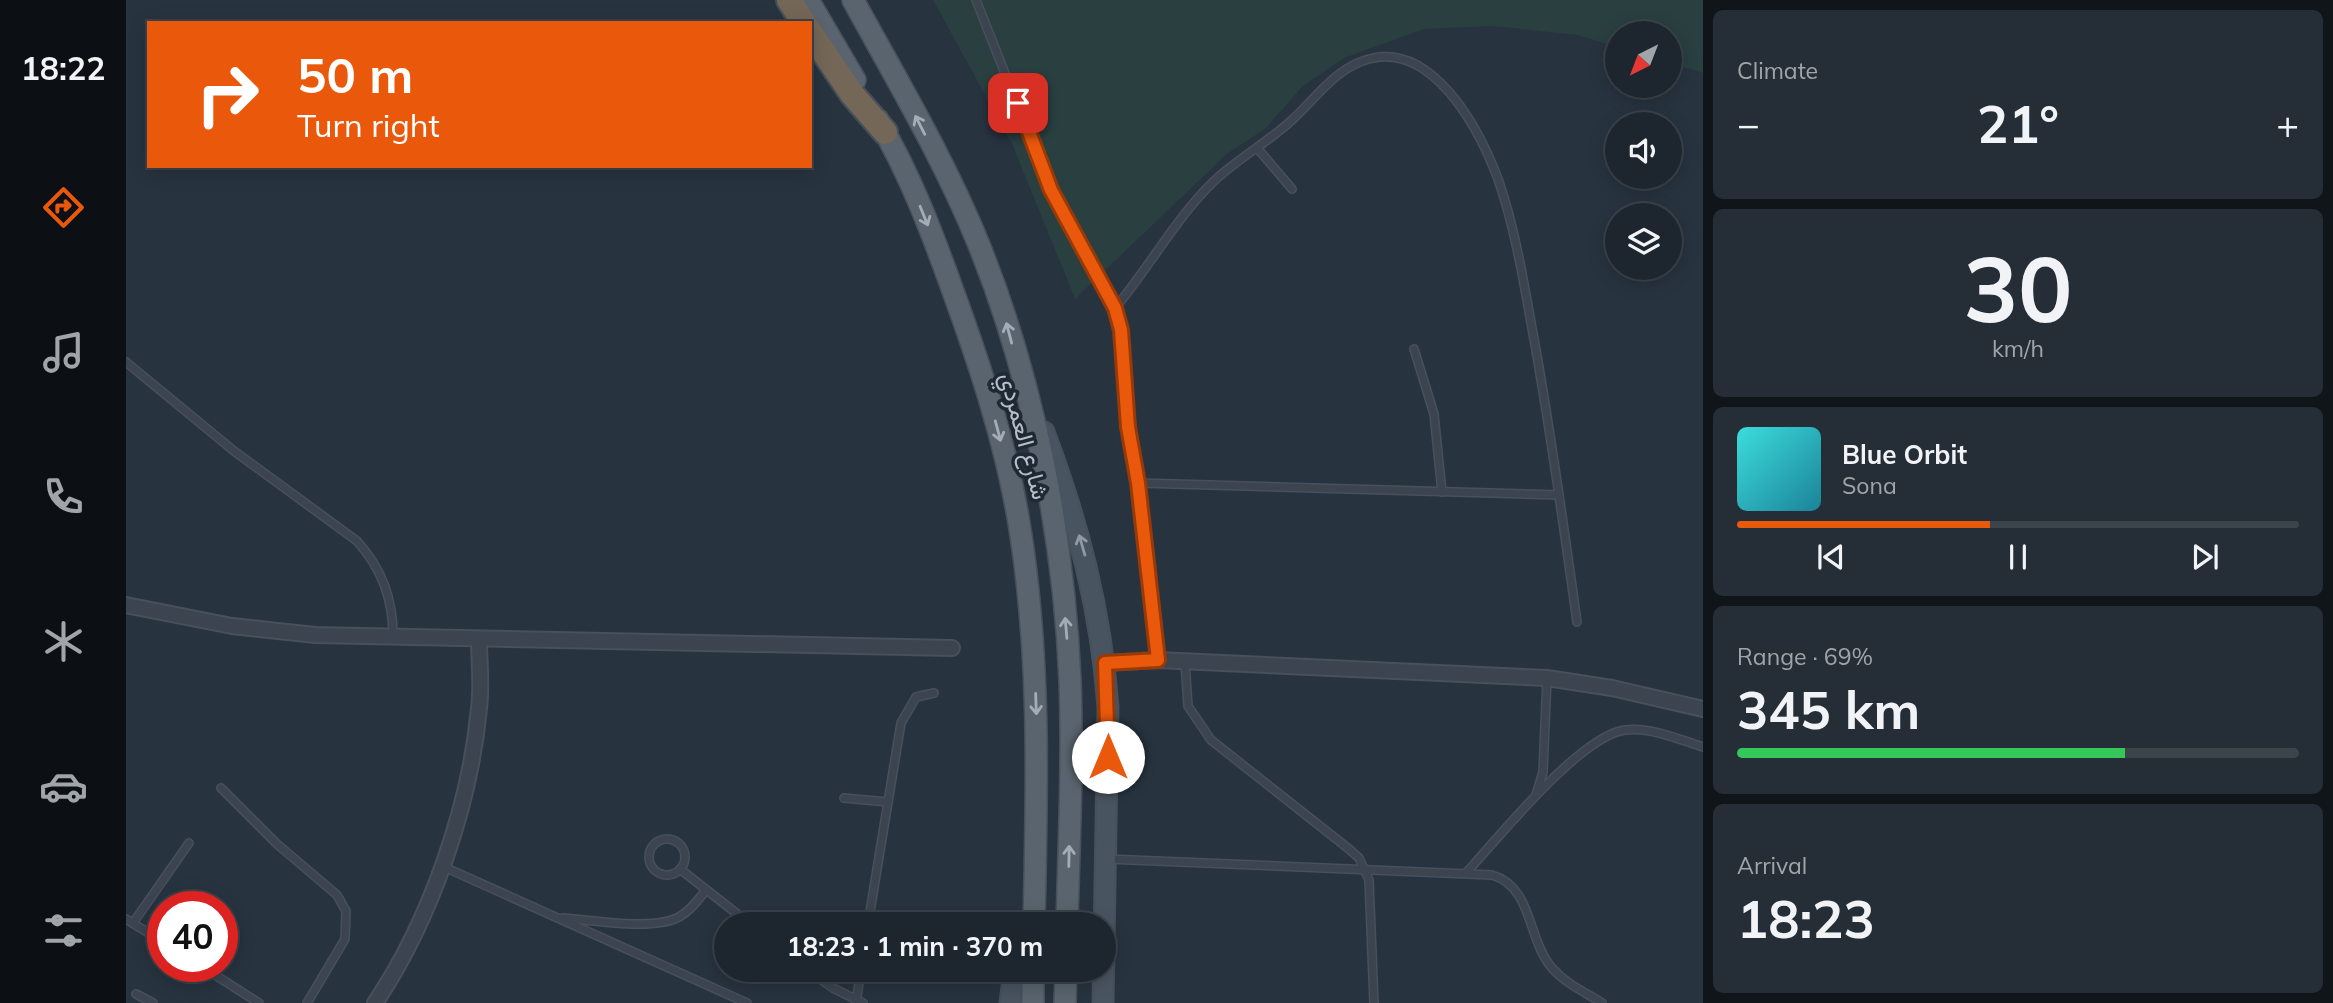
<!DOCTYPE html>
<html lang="en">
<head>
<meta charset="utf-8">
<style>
	body { margin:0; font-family:Mulish,Vazirmatn,sans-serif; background:#252e37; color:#f1f3f6; height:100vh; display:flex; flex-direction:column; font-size:26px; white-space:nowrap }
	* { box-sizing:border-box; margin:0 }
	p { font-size:23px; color:#a0a5aa }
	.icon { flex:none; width:38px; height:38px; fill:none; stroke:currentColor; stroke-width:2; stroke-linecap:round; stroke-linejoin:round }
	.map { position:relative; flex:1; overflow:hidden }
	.sheet { display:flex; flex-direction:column; gap:10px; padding:10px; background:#10151a; width:630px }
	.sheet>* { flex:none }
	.top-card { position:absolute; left:21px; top:21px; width:665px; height:147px; border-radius:0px; box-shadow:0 4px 18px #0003,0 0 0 2px #3b434b; background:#ea580c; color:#fff; overflow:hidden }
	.needle { width:46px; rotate:222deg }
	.controls { position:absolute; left:1479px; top:21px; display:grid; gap:14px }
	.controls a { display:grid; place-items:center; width:77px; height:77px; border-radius:50%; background:#1d262f; box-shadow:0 4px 18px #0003,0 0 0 2px #3b434b; font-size:35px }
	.speed { position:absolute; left:21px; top:891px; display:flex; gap:14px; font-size:35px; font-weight:700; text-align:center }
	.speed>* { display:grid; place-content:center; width:91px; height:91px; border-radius:50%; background:#1d262f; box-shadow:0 4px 18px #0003,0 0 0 2px #3b434b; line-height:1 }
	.speed .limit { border:10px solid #d22; background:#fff; color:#111 }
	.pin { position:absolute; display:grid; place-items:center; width:60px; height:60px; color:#fff; margin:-30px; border-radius:14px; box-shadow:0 4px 10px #0006 }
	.me { position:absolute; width:77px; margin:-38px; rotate:0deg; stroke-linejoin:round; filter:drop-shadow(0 0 5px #0008) }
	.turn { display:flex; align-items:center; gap:24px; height:147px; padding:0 35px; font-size:32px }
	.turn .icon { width:91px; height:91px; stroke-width:2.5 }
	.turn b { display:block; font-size:49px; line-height:60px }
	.big { font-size:52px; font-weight:700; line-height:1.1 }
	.sheet .widget { flex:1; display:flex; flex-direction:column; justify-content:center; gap:10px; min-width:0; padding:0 24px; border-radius:10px; background:#252e37 }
	.sheet .dial { align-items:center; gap:0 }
	.dial b { font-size:91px; line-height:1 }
	.song { display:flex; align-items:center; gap:21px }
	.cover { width:84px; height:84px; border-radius:10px; background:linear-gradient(135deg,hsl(180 70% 55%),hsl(190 70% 35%)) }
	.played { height:7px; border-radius:4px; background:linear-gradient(90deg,#ea580c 45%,#3b434b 45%) }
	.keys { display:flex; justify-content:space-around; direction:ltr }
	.heat { display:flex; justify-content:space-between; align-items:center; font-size:38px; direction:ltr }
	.charge { height:10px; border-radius:5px; background:linear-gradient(90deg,#34c759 69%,#3b434b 0) }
	.trip { position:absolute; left:588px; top:912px; width:402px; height:70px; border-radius:35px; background:#1d262f; box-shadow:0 4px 18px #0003,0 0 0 2px #3b434b; font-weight:700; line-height:70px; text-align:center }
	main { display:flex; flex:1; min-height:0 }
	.tab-bar { display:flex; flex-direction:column; width:126px; justify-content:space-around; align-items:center; background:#0c0f13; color:#a0a5aa }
	.tab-bar .icon { width:49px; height:49px }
	.tab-bar .current { color:#ea580c }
	.tab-bar b { font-size:32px; color:#f1f3f6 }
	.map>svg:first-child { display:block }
	.green { fill:#293f40 }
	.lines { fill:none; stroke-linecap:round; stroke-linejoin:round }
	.lane-casing { stroke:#47505b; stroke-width:10 }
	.street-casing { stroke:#47505b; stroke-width:18 }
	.secondary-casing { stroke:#47505b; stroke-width:23 }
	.primary-casing { stroke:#47505b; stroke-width:24 }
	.highway-casing { stroke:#454f59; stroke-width:28 }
	.lane { stroke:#3b444f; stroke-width:7 }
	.street { stroke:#3b444f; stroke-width:14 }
	.secondary { stroke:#495461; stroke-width:19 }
	.primary { stroke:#59646e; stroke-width:21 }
	.highway { stroke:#746758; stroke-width:24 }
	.oneway { stroke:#a4adb7 }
	.oneway2 { stroke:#909aa5 }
	.route-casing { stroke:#983908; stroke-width:18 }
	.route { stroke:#ea580c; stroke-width:12 }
	.labels { text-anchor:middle; stroke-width:7; stroke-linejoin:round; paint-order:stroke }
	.street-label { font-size:24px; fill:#b7bfc9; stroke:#1f2934 }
</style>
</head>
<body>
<main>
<nav class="tab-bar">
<b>18:22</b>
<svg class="icon current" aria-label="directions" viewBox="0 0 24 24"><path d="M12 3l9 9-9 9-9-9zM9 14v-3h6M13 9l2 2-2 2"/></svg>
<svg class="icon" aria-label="music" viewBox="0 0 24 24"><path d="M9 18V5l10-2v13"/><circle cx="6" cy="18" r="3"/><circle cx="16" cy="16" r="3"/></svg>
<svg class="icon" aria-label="phone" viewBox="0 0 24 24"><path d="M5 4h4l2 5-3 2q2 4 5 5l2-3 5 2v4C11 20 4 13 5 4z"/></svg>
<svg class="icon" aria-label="climate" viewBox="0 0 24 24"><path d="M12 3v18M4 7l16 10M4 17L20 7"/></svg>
<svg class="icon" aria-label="car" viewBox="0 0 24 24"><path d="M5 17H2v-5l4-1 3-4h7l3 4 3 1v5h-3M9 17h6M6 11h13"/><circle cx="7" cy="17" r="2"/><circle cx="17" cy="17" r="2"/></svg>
<svg class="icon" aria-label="filters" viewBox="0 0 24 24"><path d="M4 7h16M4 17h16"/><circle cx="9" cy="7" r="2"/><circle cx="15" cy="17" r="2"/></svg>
</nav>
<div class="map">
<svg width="1577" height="1003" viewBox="0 0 1577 1003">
	<rect width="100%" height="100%" fill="#27333f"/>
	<path class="green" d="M807 0H1577V73L1544 63V33H1491V47L1451 35 1367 26 1298 29 1218 58 1177 86 1139 129 1102 153 949 299 887 146Z"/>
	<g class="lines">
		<g class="lane-casing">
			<g id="lane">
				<path d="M850 0 925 190 989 308 999 353 1002 427 1012 483 1032 660"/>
				<path d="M1132 149 1166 189"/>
				<path d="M989 308C1023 268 1049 219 1087 182 1111 159 1141 143 1166 120 1188 100 1205 74 1234 62 1303 34 1352 126 1372 179 1390 231 1398 285 1408 339 1425 433 1438 528 1451 622"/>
				<path d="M1288 349 1308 414 1316 492"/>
				<path d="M0 362 108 451 231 541C256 569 267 599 267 636"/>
				<path d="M1012 483 1433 495"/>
				<path d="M1059 663 1062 706 1085 740 1223 849 1233 858 1243 880 1248 1003"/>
				<path d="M95 788 151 844 211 895 220 911 219 939 181 1003"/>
				<path d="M1410 795 1417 772 1421 678"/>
				<path d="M718 798 762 802"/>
				<circle cx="541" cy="857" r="18"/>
				<path d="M981 859 1366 875C1407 887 1401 939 1426 968 1440 984 1459 992 1476 1003"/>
				<path d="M316 866 621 1003"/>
				<path d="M554 869 624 924"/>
				<path d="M1341 872C1373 837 1454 736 1499 730 1525 727 1552 739 1577 747"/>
				<path d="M437 918C467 920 527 931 553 917 564 911 572 900 580 890"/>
				<path d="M0 919 37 942"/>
				<path d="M7 923 63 843"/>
				<path d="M742 924 775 723 790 697 808 693"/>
				<path d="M75 966 133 1003"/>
				<path d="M681 970 707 988 737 1003"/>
				<path d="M10 994 27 1003"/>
				<path d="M730 1002 735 970"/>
			</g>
		</g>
		<g class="street-casing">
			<g id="street">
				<path d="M0 605 106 626 189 635 826 648"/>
				<path d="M979 663 1032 660 1421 678 1486 688 1577 709"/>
				<path d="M249 1003C304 921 344 807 353 708 356 686 353 661 353 639"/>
			</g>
		</g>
		<g class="secondary-casing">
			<g id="secondary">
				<path d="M918 432C952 522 975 610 982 707L977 1003"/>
				<path d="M884 1003 888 970"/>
			</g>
		</g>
		<g class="primary-casing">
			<g id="primary">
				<path d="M682 0 729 80"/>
				<path d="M727 0C771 80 819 161 853 245 907 379 938 537 944 680 947 761 943 843 941 924"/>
				<path d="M752 120C784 174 807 235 828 294 855 368 880 445 893 523 915 656 911 790 908 924"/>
				<path d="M907 1003V970"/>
				<path d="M939 1003 940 970"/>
			</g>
		</g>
		<g class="highway-casing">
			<g id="highway">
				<path d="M663 0 678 23"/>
				<path d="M684 32 726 94 759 132"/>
			</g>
		</g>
		<use href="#lane" class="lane"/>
		<use href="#street" class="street"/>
		<use href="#secondary" class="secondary"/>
		<use href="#primary" class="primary"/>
		<use href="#highway" class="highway"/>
	</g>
	<defs><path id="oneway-shaft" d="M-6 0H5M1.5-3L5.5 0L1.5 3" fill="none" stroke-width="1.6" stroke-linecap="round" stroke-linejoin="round" transform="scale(1.75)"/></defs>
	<g class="oneway">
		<use href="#oneway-shaft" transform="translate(794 125) rotate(-117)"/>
		<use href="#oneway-shaft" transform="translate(798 216) rotate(68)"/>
		<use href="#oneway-shaft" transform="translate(883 333) rotate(-105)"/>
		<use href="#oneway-shaft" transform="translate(872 431) rotate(75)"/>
		<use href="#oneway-shaft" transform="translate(940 628) rotate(-95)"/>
		<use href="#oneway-shaft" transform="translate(910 704) rotate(88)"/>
		<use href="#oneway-shaft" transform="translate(943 856) rotate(-89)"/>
	</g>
	<use class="oneway2" href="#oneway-shaft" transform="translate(956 545) rotate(-106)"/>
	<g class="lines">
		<g class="route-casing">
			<path id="route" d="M892 103 925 190 989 308 995 330 1002 427 1012 483 1032 660 979 663 982 757"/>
		</g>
		<use href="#route" class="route"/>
	</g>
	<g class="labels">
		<g class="street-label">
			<text transform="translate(898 436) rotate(75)" y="8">شارع العمردي</text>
		</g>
	</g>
</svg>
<div class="controls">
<a><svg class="needle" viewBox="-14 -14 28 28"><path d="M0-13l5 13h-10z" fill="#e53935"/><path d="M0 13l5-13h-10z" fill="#a0a5aa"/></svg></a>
<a><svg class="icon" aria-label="sound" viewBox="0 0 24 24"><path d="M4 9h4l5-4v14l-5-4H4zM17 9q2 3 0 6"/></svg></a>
<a><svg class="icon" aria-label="layers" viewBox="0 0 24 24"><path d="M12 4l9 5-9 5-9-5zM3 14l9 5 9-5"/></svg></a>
</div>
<div class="speed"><div class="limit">40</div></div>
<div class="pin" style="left:892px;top:103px;background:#d93025"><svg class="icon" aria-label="arrive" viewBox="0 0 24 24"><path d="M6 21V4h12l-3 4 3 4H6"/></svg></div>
<svg class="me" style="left:982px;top:757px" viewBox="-20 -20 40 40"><circle r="19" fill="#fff"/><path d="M0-13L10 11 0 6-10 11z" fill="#ea580c"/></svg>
<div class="trip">18:23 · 1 min · 370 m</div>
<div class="top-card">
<div class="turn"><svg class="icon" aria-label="right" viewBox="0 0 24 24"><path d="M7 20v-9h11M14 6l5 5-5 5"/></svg><div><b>50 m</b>Turn right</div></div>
</div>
</div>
<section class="sheet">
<div class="widget"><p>Climate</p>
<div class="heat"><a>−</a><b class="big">21°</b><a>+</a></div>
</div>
<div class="widget dial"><b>30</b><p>km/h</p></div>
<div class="widget">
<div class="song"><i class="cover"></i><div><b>Blue Orbit</b><p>Sona</p></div></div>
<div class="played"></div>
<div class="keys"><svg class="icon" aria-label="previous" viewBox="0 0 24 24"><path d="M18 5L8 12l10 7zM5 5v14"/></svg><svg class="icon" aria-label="pause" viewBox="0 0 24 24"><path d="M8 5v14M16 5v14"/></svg><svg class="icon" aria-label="next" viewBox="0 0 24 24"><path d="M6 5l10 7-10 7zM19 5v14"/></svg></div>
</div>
<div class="widget"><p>Range · 69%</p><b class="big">345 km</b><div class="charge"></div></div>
<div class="widget"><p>Arrival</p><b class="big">18:23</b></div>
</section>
</main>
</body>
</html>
